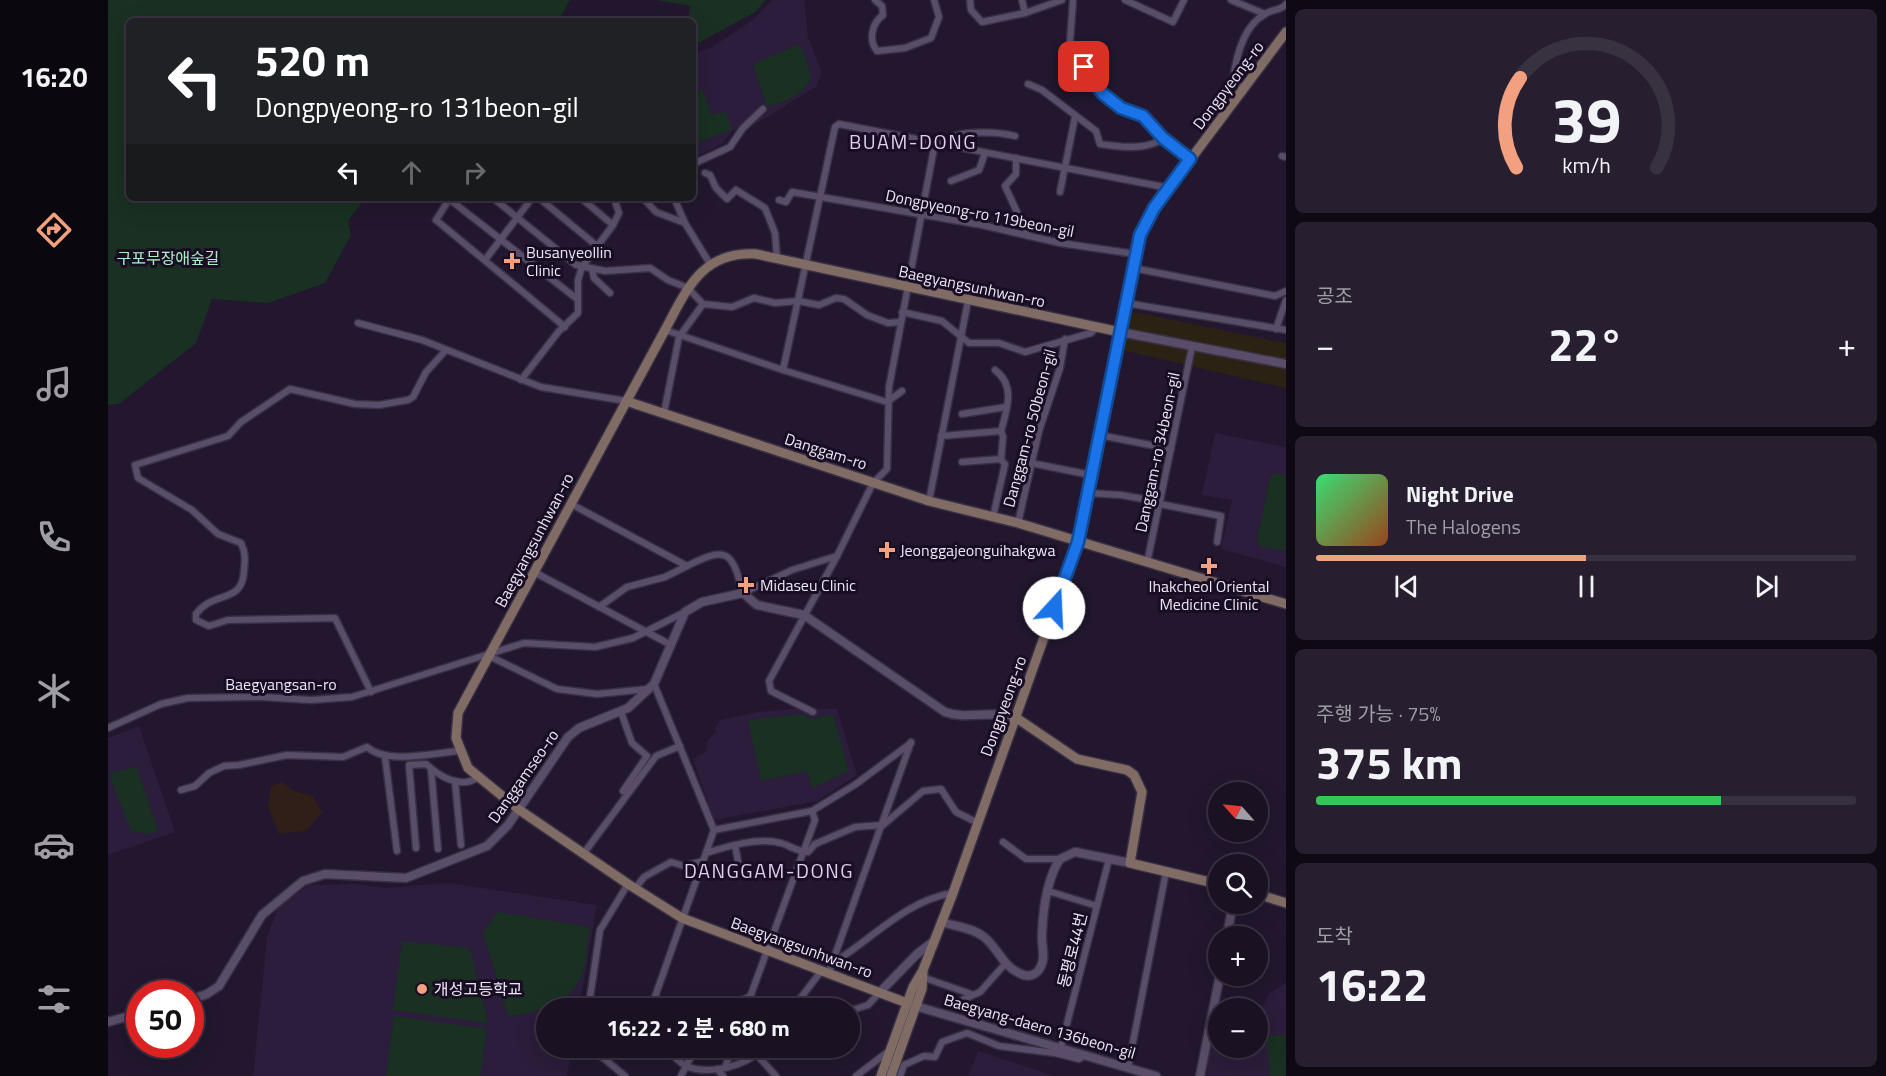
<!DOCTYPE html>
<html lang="ko">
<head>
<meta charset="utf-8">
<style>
	body { margin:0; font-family:"Titillium Web","Noto Sans KR",sans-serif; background:#271f2f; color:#f1f3f6; height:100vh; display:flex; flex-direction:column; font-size:22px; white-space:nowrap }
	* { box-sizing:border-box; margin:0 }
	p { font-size:20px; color:#9f9da5 }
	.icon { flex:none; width:33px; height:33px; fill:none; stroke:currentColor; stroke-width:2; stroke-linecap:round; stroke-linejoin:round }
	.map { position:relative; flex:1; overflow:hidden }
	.drawer { display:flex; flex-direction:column; gap:9px; padding:9px; background:#0e0913; width:600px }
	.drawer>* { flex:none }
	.banner { position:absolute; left:18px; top:18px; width:570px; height:183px; border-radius:9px; box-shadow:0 6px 24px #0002,0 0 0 2px #383140; background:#202124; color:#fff; overflow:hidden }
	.needle { width:39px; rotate:297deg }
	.fabs { position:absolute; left:1100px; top:782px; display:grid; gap:12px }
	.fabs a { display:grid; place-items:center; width:60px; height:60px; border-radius:50%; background:#1a1122; box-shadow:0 6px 24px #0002,0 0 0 2px #383140; font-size:30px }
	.speed { position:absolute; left:18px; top:980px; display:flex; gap:12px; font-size:30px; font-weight:700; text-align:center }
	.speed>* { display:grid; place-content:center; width:78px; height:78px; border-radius:50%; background:#1a1122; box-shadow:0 6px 24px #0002,0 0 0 2px #383140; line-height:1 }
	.speed .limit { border:9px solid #d22; background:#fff; color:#111 }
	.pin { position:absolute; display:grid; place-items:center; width:51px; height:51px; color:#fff; margin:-26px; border-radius:12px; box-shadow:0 3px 9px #0006 }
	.me { position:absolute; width:66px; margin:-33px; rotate:20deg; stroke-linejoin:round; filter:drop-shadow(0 0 4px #0008) }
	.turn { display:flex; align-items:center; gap:21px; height:126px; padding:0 30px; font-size:27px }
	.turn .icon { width:78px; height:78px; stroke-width:2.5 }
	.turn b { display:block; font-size:42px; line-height:51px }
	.lanes { display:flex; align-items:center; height:57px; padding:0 30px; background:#0003; justify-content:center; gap:30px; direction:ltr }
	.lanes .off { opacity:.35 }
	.big { font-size:45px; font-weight:700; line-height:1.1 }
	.drawer .widget { flex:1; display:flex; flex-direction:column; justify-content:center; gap:9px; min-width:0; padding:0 21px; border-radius:9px; background:#271f2f }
	.drawer .dial { align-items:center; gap:0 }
	.dial svg { height:156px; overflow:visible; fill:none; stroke:#383140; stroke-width:7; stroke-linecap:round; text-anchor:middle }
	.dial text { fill:#f1f3f6; stroke:none }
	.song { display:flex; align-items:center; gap:18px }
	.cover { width:72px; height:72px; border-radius:9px; background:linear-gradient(135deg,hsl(140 70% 55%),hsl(20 70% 35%)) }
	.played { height:6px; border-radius:3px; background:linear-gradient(90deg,#f2a07f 50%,#383140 50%) }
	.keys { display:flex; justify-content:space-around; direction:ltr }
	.heat { display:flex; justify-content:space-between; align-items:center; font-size:33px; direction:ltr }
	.charge { height:9px; border-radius:4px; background:linear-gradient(90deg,#34c759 75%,#383140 0) }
	.trip { position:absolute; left:428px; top:998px; width:324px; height:60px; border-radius:30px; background:#1a1122; box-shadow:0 6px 24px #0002,0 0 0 2px #383140; font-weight:700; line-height:60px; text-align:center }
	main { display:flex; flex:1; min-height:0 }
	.tabs { display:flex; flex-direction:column; width:108px; justify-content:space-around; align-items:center; background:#0a070e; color:#9f9da5 }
	.tabs .icon { width:42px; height:42px }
	.tabs .on { color:#f2a07f }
	.tabs b { font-size:27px; color:#f1f3f6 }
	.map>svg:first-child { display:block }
	.commercial { fill:#2c2213 }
	.industrial { fill:#301f18 }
	.built { fill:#2b1d3b }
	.green { fill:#193022 }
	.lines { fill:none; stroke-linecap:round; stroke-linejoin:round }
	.minor-casing { stroke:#383043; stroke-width:9 }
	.tertiary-casing { stroke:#383043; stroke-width:11 }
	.secondary-casing { stroke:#383043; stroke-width:12 }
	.minor { stroke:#5a4d69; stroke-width:6 }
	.tertiary { stroke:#5a4d69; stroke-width:8 }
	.secondary { stroke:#806c65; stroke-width:9 }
	.route-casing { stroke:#114b97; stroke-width:15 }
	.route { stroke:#1a73e8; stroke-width:10 }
	.poi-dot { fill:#f2a07f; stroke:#190d24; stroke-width:2 }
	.labels { text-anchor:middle; stroke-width:6; stroke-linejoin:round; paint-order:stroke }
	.street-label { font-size:16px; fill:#ece5f5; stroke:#190d24 }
	.poi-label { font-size:16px; fill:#ece5f5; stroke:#190d24; text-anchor:start }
	.park-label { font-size:16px; fill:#acefc5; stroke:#190d24 }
	.quarter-label { font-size:20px; letter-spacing:1.5px; fill:#ddcfef; stroke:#190d24 }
</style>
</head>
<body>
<main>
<nav class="tabs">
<b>16:20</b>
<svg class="icon on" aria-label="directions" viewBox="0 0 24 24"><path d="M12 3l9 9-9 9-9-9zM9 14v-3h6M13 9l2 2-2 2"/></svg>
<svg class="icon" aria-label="music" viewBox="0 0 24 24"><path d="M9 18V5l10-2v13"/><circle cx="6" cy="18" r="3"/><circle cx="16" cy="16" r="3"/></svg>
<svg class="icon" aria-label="phone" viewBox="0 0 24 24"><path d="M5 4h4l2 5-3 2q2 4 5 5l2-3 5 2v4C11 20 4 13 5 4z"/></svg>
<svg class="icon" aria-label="climate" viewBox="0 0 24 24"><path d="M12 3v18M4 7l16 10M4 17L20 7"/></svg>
<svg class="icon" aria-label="car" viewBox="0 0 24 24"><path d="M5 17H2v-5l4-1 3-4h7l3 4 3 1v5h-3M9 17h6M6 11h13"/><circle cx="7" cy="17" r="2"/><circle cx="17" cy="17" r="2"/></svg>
<svg class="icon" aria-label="filters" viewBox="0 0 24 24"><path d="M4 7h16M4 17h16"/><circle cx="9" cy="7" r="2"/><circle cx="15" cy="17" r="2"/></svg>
</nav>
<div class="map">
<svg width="1178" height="1076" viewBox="0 0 1178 1076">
	<rect width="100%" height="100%" fill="#22172e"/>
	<path class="commercial" d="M1021 311 1178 343V388L1014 350Z"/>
	<path class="industrial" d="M174 782 186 791 205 796 214 812 199 830 171 834 160 807 163 787Z"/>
	<g class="built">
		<path d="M664 0H696L700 37 714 73 708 87 646 125 624 131 614 144 585 158V54L604 47 646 19Z"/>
		<path d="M1107 433 1178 447V567L1113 549 1124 500 1094 495Z"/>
		<path d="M682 709H729L749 775 709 801 606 820 585 759 598 752 600 741 608 731 607 728 612 720 650 712Z"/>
		<path d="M31 726 67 832 0 855V738Z"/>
		<path d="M341 883 489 905 471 1008H438V1047H464L459 1076H145L159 938 169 909 200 885 248 884 277 888Z"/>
		<path d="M1178 982V1076H1098L1107 1022H1110V1047H1149V1020L1160 995Z"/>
		<path d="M870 1051 947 1076H860Z"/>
	</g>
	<g class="green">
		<path d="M0 0H462L450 21H21V198H257L240 221 243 235 217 283 160 303 104 299 88 343 11 404 0 405Z"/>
		<path d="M549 0H658L647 12 585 46V21H580L582 6Z"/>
		<path d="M692 44C695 54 703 68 702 77 701 93 672 104 659 107L645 64Z"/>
		<path d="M595 90 603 115 618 112 624 129 585 145V94Z"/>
		<path d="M1167 473 1178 475V551L1153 547 1149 540 1162 477Z"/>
		<path d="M694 714 703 719 725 714 741 771 704 788 699 771 653 781 640 720Z"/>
		<path d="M28 766 50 830 43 834 23 831 1 774Z"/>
		<path d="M390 912 482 927C479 943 479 964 472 979 459 1006 427 1013 400 1016L375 932Z"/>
		<path d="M294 941 362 948 380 1023 285 1010Z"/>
		<path d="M286 1016 379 1029 372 1076H278Z"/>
		<path d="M1178 1035V1076H1162L1159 1036Z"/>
	</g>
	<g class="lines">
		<g class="minor-casing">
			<g id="minor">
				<path d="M767 0 774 6 775 15C764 23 760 40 769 51L797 48 823 38 831 17 826 0"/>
				<path d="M862 0 863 10 874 22 917 13 954 0"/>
				<path d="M914 0 917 13"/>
				<path d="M965 0 962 42 986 83 1008 105 1035 116 1055 138 1082 159"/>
				<path d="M1017 0 1065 22 1076 0"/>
				<path d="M1123 0 1157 14"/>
				<path d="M920 84 934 90 988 131 992 144C1010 147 1040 151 1055 138"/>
				<path d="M1136 89 1125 80C1128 57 1135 26 1157 14 1164 9 1173 11 1178 4"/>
				<path d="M834 145C841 128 892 132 907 136"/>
				<path d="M1174 156 1178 157"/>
				<path d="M908 158V174L897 186 920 236"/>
				<path d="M585 164 622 147 635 128 655 109"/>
				<path d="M597 173 602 175 608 188 619 199 628 190 657 208 667 233 669 258"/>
				<path d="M843 181 871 170 877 153"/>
				<path d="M952 192 967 117"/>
				<path d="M342 198 328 220 457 327"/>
				<path d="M385 198 468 265 497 271 542 268 560 280 580 288 595 304 624 307 646 298 667 303 690 301 711 305 728 298 736 299 759 315 780 323 792 322"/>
				<path d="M431 198 489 246"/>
				<path d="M473 198 505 225"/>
				<path d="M535 198 548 212 577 223"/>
				<path d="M566 198 577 223 602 264"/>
				<path d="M341 199 469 299"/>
				<path d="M671 200 678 202 684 192 874 225 952 243 1027 254"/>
				<path d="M377 260 424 198"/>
				<path d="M1025 268 1167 296 1178 291"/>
				<path d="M484 269 486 278 502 293"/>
				<path d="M1018 303 1178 330"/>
				<path d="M794 312 834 321 861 343H891L917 352 983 333 988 328"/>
				<path d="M250 323 314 340 433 387 518 401"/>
				<path d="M1168 329 1178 300"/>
				<path d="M557 330 675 370 779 402 794 391"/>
				<path d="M675 370 727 127 731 124 1061 188"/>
				<path d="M413 380 451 331 470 313V280L474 267 505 225 511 213 506 198"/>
				<path d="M556 413 571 337 595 304"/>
				<path d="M854 414 898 407"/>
				<path d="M991 435 1063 449"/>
				<path d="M833 436 893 431C899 409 908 386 887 370"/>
				<path d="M854 462 893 459"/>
				<path d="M923 463 983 475"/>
				<path d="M979 493 1013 495 1052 502"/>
				<path d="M821 501 860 301"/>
				<path d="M463 504 579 566C620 545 624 552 635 593L684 570 729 556"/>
				<path d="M1052 504 1113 516 1109 542"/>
				<path d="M885 517 897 464 893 460 895 437 893 431"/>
				<path d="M910 523 931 431 952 368 957 339"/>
				<path d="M1039 563 1084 347"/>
				<path d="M426 572 563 645"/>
				<path d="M491 607 519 587 557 577 579 566"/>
				<path d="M381 656 449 689 489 694 540 689"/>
				<path d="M263 692 227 618 120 620 101 626 88 620V614C107 589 134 605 136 571 137 560 138 553 133 543L110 534 84 510 30 478 27 465 120 436 133 422 182 389 247 404 271 405 300 400 305 397 318 372 338 350"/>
				<path d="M513 712 524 743 539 756 515 791"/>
				<path d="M705 712 663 691 661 681 729 556 765 483 779 469 781 387 827 143"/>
				<path d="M0 728 53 704 80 698 154 697 203 700 244 697 416 643 487 647 525 638 577 612"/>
				<path d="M277 757 289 851"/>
				<path d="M323 769 330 849"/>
				<path d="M347 781 353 845"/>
				<path d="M73 790 87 786 101 773 116 766 131 765 179 755 235 757 259 747C280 765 325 753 351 751"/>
				<path d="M606 830 704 811 748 784 803 743"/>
				<path d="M895 842 918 859H952"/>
				<path d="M308 848 301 765 318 764C331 776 353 790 370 777"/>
				<path d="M476 853 548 756 572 746"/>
				<path d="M598 853C621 846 649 837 673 843 682 846 691 852 700 852L707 844 747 827 775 825 815 791 833 789 848 812 870 823"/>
				<path d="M627 873 632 872 627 845"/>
				<path d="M527 889 536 877 563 862 576 866 595 861"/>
				<path d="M940 891 989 906"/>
				<path d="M725 963C763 940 798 900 845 893"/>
				<path d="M721 972 803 742"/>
				<path d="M814 977 863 994"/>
				<path d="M483 1008 481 1004 492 930 520 884"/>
				<path d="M543 1008 606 830 546 684"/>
				<path d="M616 1008 643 996"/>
				<path d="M638 1008 707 820 704 811"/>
				<path d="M685 1008 714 970"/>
				<path d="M685 1008 704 1005 715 1008"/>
				<path d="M741 1011 760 1005 772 992"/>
				<path d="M872 1023 852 1001 872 992 897 964"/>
				<path d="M501 1047 494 1057 517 1076"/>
				<path d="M557 1047C563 1053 570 1062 578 1066 601 1076 640 1066 656 1047"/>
				<path d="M953 1047 1001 859"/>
				<path d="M648 1054 668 1076"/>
				<path d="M617 1068 624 1047"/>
				<path d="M1020 1068 1058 872"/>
				<path d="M609 1069 615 1076"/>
				<path d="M573 1076 588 1047"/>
				<path d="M748 1076 781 1051"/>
				<path d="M792 1076 796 1065 816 1056 827 1057 834 1042 859 1033 891 1046 947 1053 971 1059 977 1055"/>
			</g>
		</g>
		<g class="tertiary-casing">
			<g id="tertiary">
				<path d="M1012 332 1178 364"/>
				<path d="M833 922C847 926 865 928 876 937 890 948 894 965 911 973 919 978 929 976 933 966 938 957 933 945 934 934 935 910 938 880 952 859L967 852 1022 863"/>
				<path d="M1119 936 1125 903"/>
				<path d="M772 992 809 954 826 941"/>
				<path d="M82 1000 99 994 111 986 154 915 195 881 217 874 298 878 379 846 400 825 460 737 471 728 520 708 546 684 577 612 594 602 635 593 649 605 696 615 837 712C859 720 884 710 907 717"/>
				<path d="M807 1006 1048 1076"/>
				<path d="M0 1022 32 1013"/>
				<path d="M1092 1076 1112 975"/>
			</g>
		</g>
		<g class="secondary-casing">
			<g id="secondary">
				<path d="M518 401 821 501 910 523 1178 604"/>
				<path d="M907 717 969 759 1019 770 1026 775 1034 792 1022 863 1110 884"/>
				<path d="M1149 894 1178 903"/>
				<path d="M799 1003 574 918 520 884 410 809 360 768 348 738 350 713 557 330C579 289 594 251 648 254L1012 332"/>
				<path d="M773 1076 805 987 815 970 845 893 970 542 1032 235 1055 196 1178 32"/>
				<path d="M783 1076 814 989 815 972"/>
			</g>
		</g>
		<use href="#minor" class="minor"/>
		<use href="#tertiary" class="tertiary"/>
		<use href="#secondary" class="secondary"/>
	</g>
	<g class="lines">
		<g class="route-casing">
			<path id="route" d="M946 608 970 542 1032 235 1046 208 1082 159 1055 138 1035 116 1013 108 994 93 976 67"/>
		</g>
		<use href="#route" class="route"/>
	</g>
	<g class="poi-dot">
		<path d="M401 252h6v6h6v6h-6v6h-6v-6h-6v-6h6z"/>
		<path d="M776 541h6v6h6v6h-6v6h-6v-6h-6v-6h6z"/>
		<path d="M1098 557h6v6h6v6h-6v6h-6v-6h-6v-6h6z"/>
		<path d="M635 576h6v6h6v6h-6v6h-6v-6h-6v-6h6z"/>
		<circle cx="314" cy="989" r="6"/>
	</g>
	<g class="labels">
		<g class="street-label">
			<text transform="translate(1120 85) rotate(-53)" y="6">Dongpyeong-ro</text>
			<text transform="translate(872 213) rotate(11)" y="6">Dongpyeong-ro 119beon-gil</text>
			<text transform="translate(864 286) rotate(12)" y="6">Baegyangsunhwan-ro</text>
			<text transform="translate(921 428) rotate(-75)" y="6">Danggam-ro 50beon-gil</text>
			<text transform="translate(718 451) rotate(18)" y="6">Danggam-ro</text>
			<text transform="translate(1049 452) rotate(-78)" y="6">Danggam-ro 34beon-gil</text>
			<text transform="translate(426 540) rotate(-62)" y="6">Baegyangsunhwan-ro</text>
			<text x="173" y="690">Baegyangsan-ro</text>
			<text transform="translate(895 706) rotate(-70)" y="6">Dongpyeong-ro</text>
			<text transform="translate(415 776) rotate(-55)" y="6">Danggamseo-ro</text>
			<text transform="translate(694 947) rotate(20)" y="6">Baegyangsunhwan-ro</text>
			<text transform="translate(964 950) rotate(-76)" y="6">동평로44번</text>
			<text transform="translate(932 1026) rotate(16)" y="6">Baegyang-daero 136beon-gil</text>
		</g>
		<g class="poi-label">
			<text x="418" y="258">Busanyeollin<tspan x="418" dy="18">Clinic</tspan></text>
			<text x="792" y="556">Jeonggajeonguihakgwa</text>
			<text x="652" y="591">Midaseu Clinic</text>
			<text x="1101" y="592" text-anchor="middle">Ihakcheol Oriental<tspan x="1101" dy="18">Medicine Clinic</tspan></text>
			<text x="326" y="995">개성고등학교</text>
		</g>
		<g class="park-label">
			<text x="60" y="264">구포무장애숲길</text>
		</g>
		<g class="quarter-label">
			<text x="805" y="149">BUAM-DONG</text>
			<text x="661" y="878">DANGGAM-DONG</text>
		</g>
	</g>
</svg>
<div class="fabs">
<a><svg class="needle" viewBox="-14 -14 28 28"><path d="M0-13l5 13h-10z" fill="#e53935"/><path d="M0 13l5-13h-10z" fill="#9f9da5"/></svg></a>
<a><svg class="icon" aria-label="search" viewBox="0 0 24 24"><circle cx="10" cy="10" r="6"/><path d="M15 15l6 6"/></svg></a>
<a>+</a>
<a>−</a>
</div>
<div class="speed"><div class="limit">50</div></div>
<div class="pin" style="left:976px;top:67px;background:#d93025"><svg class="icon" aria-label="arrive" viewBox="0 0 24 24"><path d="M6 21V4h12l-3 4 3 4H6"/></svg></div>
<svg class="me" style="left:946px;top:608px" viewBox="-20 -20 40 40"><circle r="19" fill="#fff"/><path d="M0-13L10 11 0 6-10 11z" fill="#1a73e8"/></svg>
<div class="trip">16:22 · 2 분 · 680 m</div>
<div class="banner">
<div class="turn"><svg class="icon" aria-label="left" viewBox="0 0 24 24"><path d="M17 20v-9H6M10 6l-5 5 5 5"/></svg><div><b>520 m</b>Dongpyeong-ro 131beon-gil</div></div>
<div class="lanes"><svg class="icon" aria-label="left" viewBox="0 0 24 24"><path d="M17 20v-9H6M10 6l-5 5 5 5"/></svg><svg class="icon off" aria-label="ahead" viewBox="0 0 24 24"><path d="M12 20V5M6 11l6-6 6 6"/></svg><svg class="icon off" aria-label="right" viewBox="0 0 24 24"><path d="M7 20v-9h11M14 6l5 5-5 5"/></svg></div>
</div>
</div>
<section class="drawer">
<div class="widget dial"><svg viewBox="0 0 100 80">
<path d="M14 69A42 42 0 1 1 86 69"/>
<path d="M14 69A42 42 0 0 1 16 23" stroke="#f2a07f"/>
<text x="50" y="56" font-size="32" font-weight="700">39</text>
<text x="50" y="72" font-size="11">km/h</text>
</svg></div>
<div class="widget"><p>공조</p>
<div class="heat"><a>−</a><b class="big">22°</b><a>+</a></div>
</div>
<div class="widget">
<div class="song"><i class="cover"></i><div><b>Night Drive</b><p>The Halogens</p></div></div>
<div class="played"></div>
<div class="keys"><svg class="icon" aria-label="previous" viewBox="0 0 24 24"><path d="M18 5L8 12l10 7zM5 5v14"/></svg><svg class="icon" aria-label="pause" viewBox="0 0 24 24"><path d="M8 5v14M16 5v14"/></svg><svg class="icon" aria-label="next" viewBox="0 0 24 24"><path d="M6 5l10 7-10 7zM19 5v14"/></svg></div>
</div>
<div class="widget"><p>주행 가능 · 75%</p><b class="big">375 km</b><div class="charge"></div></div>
<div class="widget"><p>도착</p><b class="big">16:22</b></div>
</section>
</main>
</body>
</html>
